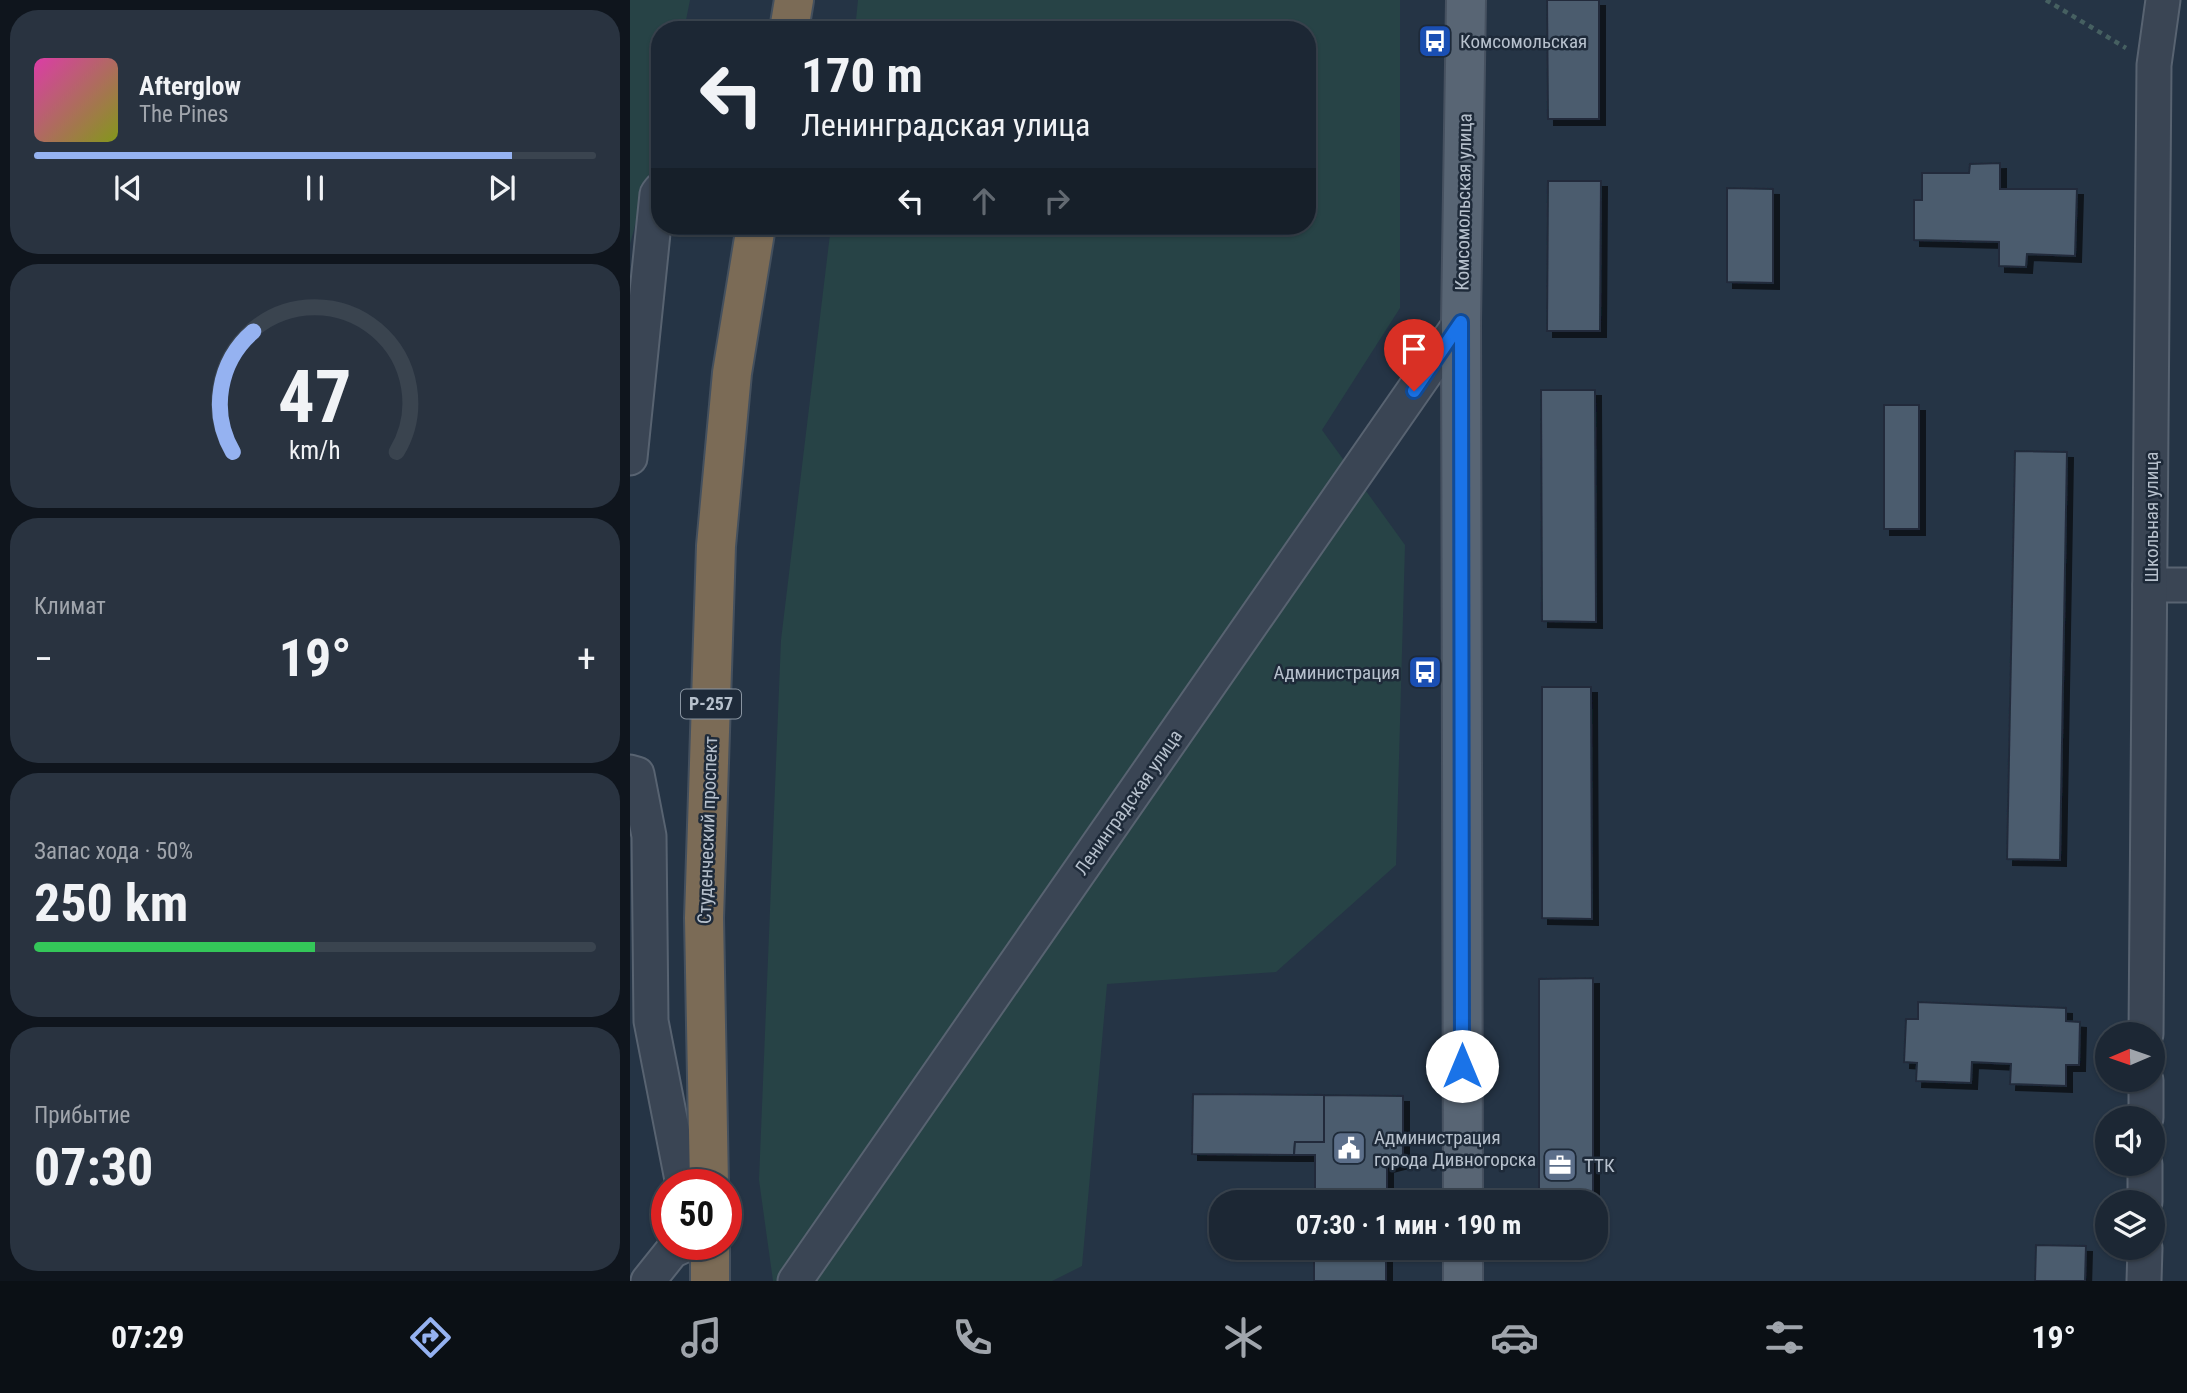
<!DOCTYPE html>
<html lang="ru">
<head>
<meta charset="utf-8">
<style>
	body { margin:0; font-family:"Roboto Condensed",sans-serif; background:#293340; color:#f1f3f6; height:100vh; display:flex; flex-direction:column; font-size:26px; white-space:nowrap }
	* { box-sizing:border-box; margin:0 }
	p { font-size:23px; color:#a0a5ac }
	.icon { flex:none; width:38px; height:38px; fill:none; stroke:currentColor; stroke-width:2; stroke-linecap:round; stroke-linejoin:round }
	.map { position:relative; flex:1; overflow:hidden }
	.sheet { display:flex; flex-direction:column; gap:10px; padding:10px; background:#0f151d; width:630px }
	.sheet>* { flex:none }
	.top-card { position:absolute; left:21px; top:21px; width:665px; height:214px; border-radius:28px; box-shadow:0 2px 5px #0004,0 0 0 2px #3a444f; background:#1c2734; color:#f1f3f6; overflow:hidden }
	.needle { width:46px; rotate:268deg }
	.buttons { position:absolute; left:1465px; top:1022px; display:grid; gap:14px }
	.buttons a { display:grid; place-items:center; width:70px; height:70px; border-radius:50%; background:#1c2734; box-shadow:0 2px 5px #0004,0 0 0 2px #3a444f; font-size:35px }
	.speed { position:absolute; left:21px; top:1169px; display:flex; gap:14px; font-size:35px; font-weight:700; text-align:center }
	.speed>* { display:grid; place-content:center; width:91px; height:91px; border-radius:50%; background:#1c2734; box-shadow:0 2px 5px #0004,0 0 0 2px #3a444f; line-height:1 }
	.speed .limit { border:10px solid #d22; background:#fff; color:#111 }
	.pin { position:absolute; display:grid; place-items:center; width:60px; height:60px; color:#fff; margin:-72px -30px; border-radius:50% 50% 50% 0; rotate:-45deg; box-shadow:0 0 7px #0007 }
	.pin .icon { rotate:45deg }
	.me { position:absolute; width:77px; margin:-38px; rotate:0deg; stroke-linejoin:round; filter:drop-shadow(0 0 5px #0008) }
	.turn { display:flex; align-items:center; gap:24px; height:147px; padding:0 35px; font-size:32px }
	.turn .icon { width:91px; height:91px; stroke-width:2.5 }
	.turn b { display:block; font-size:49px; line-height:60px }
	.lanes { display:flex; align-items:center; height:66px; padding:0 35px; background:#0003; justify-content:center; gap:35px; direction:ltr }
	.lanes .off { opacity:.35 }
	.big { font-size:52px; font-weight:700; line-height:1.1 }
	.sheet .card { flex:1; display:flex; flex-direction:column; justify-content:center; gap:10px; min-width:0; padding:0 24px; border-radius:28px; background:#293340 }
	.sheet .dial { align-items:center; gap:0 }
	.dial svg { height:182px; overflow:visible; fill:none; stroke:#3a444f; stroke-width:7; stroke-linecap:round; text-anchor:middle }
	.dial text { fill:#f1f3f6; stroke:none }
	.song { display:flex; align-items:center; gap:21px }
	.cover { width:84px; height:84px; border-radius:10px; background:linear-gradient(135deg,hsl(320 70% 55%),hsl(70 70% 35%)) }
	.played { height:7px; border-radius:4px; background:linear-gradient(90deg,#95b2f1 85%,#3a444f 85%) }
	.keys { display:flex; justify-content:space-around; direction:ltr }
	.heat { display:flex; justify-content:space-between; align-items:center; font-size:38px; direction:ltr }
	.charge { height:10px; border-radius:5px; background:linear-gradient(90deg,#34c759 50%,#3a444f 0) }
	.trip { position:absolute; left:579px; top:1190px; width:399px; height:70px; border-radius:28px; background:#1c2734; box-shadow:0 2px 5px #0004,0 0 0 2px #3a444f; font-weight:700; line-height:70px; text-align:center }
	.dock { display:flex; height:112px; justify-content:space-around; align-items:center; background:#0b1015; color:#a0a5ac }
	.dock .icon { width:49px; height:49px }
	.dock .selected { color:#95b2f1 }
	.dock b { font-size:32px; color:#f1f3f6 }
	main { display:flex; flex:1; min-height:0 }
	.map>svg:first-child { display:block }
	.green { fill:#274346 }
	.building { fill:#4c5b6e; stroke:#202c3b; stroke-width:2; filter:url(#shadow) }
	.lines { fill:none; stroke-linecap:round; stroke-linejoin:round }
	.minor-casing { stroke:#586371; stroke-width:37 }
	.major-casing { stroke:#465160; stroke-width:42 }
	.highway-casing { stroke:#44505e; stroke-width:42 }
	.path { stroke:#466061; stroke-width:4.5; stroke-dasharray:5 5; stroke-linecap:butt }
	.minor { stroke:#3a4554; stroke-width:33 }
	.major { stroke:#586574; stroke-width:38 }
	.highway { stroke:#7b6b56; stroke-width:38 }
	.route-casing { stroke:#114b97; stroke-width:18 }
	.route { stroke:#1a73e8; stroke-width:12 }
	.labels { text-anchor:middle; stroke-width:5; stroke-linejoin:round; paint-order:stroke }
	.shield { fill:#1e2a39; stroke:#8994a1; stroke-width:2 }
	.shield-label { font-size:18px; font-weight:bold; fill:#b7c1cd }
	.poi-label { font-size:19px; fill:#b7c1cd; stroke:#1e2a39; text-anchor:start }
	.street-label { font-size:19px; fill:#b7c1cd; stroke:#1e2a39 }
</style>
</head>
<body>
<main>
<section class="sheet">
<div class="card">
<div class="song"><i class="cover"></i><div><b>Afterglow</b><p>The Pines</p></div></div>
<div class="played"></div>
<div class="keys"><svg class="icon" aria-label="previous" viewBox="0 0 24 24"><path d="M18 5L8 12l10 7zM5 5v14"/></svg><svg class="icon" aria-label="pause" viewBox="0 0 24 24"><path d="M8 5v14M16 5v14"/></svg><svg class="icon" aria-label="next" viewBox="0 0 24 24"><path d="M6 5l10 7-10 7zM19 5v14"/></svg></div>
</div>
<div class="card dial"><svg viewBox="0 0 100 80">
<path d="M14 69A42 42 0 1 1 86 69"/>
<path d="M14 69A42 42 0 0 1 23 16" stroke="#95b2f1"/>
<text x="50" y="56" font-size="32" font-weight="700">47</text>
<text x="50" y="72" font-size="11">km/h</text>
</svg></div>
<div class="card"><p>Климат</p>
<div class="heat"><a>−</a><b class="big">19°</b><a>+</a></div>
</div>
<div class="card"><p>Запас хода · 50%</p><b class="big">250 km</b><div class="charge"></div></div>
<div class="card"><p>Прибытие</p><b class="big">07:30</b></div>
</section>
<div class="map">
<svg width="1557" height="1281" viewBox="0 0 1557 1281">
	<defs>
		<filter id="shadow"><feDropShadow dx="6" dy="6" stdDeviation="0" flood-color="#0009"/></filter>
	</defs>
	<rect width="100%" height="100%" fill="#253445"/>
	<g class="green">
		<path d="M0 0H60L54 30H30V134L0 244Z"/>
		<path d="M228 0H770V308L692 430 775 545 766 865 646 972 477 984 452 1266 422 1281H143L129 1180 151 640 201 226H677V30H225Z"/>
	</g>
	<g class="building">
		<path d="M917 0H969V119H918Z"/>
		<path d="M1370 163V189H1447L1445 256 1397 254 1396 267 1369 266V242L1284 240V200H1292V173H1339L1340 164Z"/>
		<path d="M918 181H971L970 331H917Z"/>
		<path d="M1097 188 1143 189V283L1097 282Z"/>
		<path d="M911 390H965L966 622 912 621Z"/>
		<rect x="1254" y="405" width="35" height="124"/>
		<path d="M1385 451 1437 452 1430 860 1377 859Z"/>
		<path d="M912 687H961L962 919 912 918Z"/>
		<path d="M963 978V1202H909V979Z"/>
		<path d="M1288 1002 1436 1008V1021L1450 1022 1449 1065H1436V1086L1380 1084 1381 1064 1342 1062 1341 1083 1286 1081 1287 1063 1274 1062 1276 1019H1288Z"/>
		<path d="M563 1094 694 1095V1142H665L664 1155 562 1154Z"/>
		<path d="M694 1095 773 1096V1162L757 1166V1202H685V1155H664L665 1142H694Z"/>
		<path d="M1406 1245 1456 1246 1455 1281H1405Z"/>
		<rect x="684" y="1248" width="72" height="33"/>
	</g>
	<g class="lines">
		<g class="minor-casing">
			<g id="minor">
				<path d="M0 458 27 194 30 190"/>
				<path d="M1520 585H1557"/>
				<path d="M0 772 7 774 19 836 21 1021 53 1185"/>
				<path d="M1516 1034 1524 65 1533 0"/>
				<path d="M1516 1118V1080"/>
				<path d="M1515 1202V1164"/>
				<path d="M18 1281 42 1251 57 1244"/>
				<path d="M165 1281 831 322"/>
				<path d="M1514 1281 1515 1248"/>
			</g>
		</g>
		<g class="major-casing">
			<g id="major">
				<path d="M833 1202 831 322 836 0"/>
				<path d="M833 1248V1281"/>
			</g>
		</g>
		<g class="highway-casing">
			<g id="highway">
				<path d="M159 30 164 0"/>
				<path d="M79 1185 74 918 86 546 102 373 126 226"/>
				<path d="M80 1244V1281"/>
			</g>
		</g>
		<path class="path" d="M1416 0 1496 48"/>
		<use href="#minor" class="minor"/>
		<use href="#major" class="major"/>
		<use href="#highway" class="highway"/>
	</g>
	<g class="lines">
		<g class="route-casing">
			<path id="route" d="M784 391 831 322 832 1066"/>
		</g>
		<use href="#route" class="route"/>
	</g>
	<defs>
		<g id="bus-square" transform="scale(1.75)"><rect x="-9" y="-9" width="18" height="18" rx="4" fill="#1a4fb4" stroke="#1e2a39"/><path d="M-5-6H5V4H4V6H2V4H-2V6H-4V4H-5ZM-3.5-4V0h7V-4ZM-3.5 1.2v1.5H-2V1.2ZM2 1.2v1.5H3.5V1.2Z" fill="#fff"/></g>
		<g id="civic-square" transform="scale(1.75)"><rect x="-9" y="-9" width="18" height="18" rx="4" fill="#5c6f8a" stroke="#1e2a39"/><path d="M-.6-6.5H3V-4.5H.6V-3L4-1V1h2V6H-6V1h2V-1L-.6-3ZM-1.2 2.5V6h2.4V2.5Z" fill="#fff"/></g>
		<g id="office-square" transform="scale(1.75)"><rect x="-9" y="-9" width="18" height="18" rx="4" fill="#5c6f8a" stroke="#1e2a39"/><path d="M-6-3h4V-5.5h4V-3h4V5H-6ZM-1-4.5V-3h2v-1.5ZM-6 0V1H6V0Z" fill="#fff"/></g>
	</defs>
	<g fill-rule="evenodd">
		<use href="#bus-square" x="805" y="41"/>
		<use href="#bus-square" x="795" y="672"/>
		<use href="#civic-square" x="719" y="1148"/>
		<use href="#office-square" x="930" y="1165"/>
	</g>
	<g class="labels">
		<rect class="shield" x="51" y="689.5" width="60" height="29" rx="5"/>
		<g class="shield-label">
			<text x="81" y="710">Р-257</text>
		</g>
		<g class="poi-label">
			<text x="830" y="48">Комсомольская</text>
			<text x="770" y="679" text-anchor="end">Администрация</text>
			<text x="744" y="1144">Администрация<tspan x="744" dy="22">города Дивногорска</tspan></text>
			<text x="954" y="1172">ТТК</text>
		</g>
		<g class="street-label">
			<text transform="translate(833 202) rotate(-89)" y="7">Комсомольская улица</text>
			<text transform="translate(1521 517) rotate(-90)" y="7">Школьная улица</text>
			<text transform="translate(498 802) rotate(-55)" y="7">Ленинградская улица</text>
			<text transform="translate(77 830) rotate(-88)" y="7">Студенческий проспект</text>
		</g>
	</g>
</svg>
<div class="buttons">
<a><svg class="needle" viewBox="-14 -14 28 28"><path d="M0-13l5 13h-10z" fill="#e53935"/><path d="M0 13l5-13h-10z" fill="#a0a5ac"/></svg></a>
<a><svg class="icon" aria-label="sound" viewBox="0 0 24 24"><path d="M4 9h4l5-4v14l-5-4H4zM17 9q2 3 0 6"/></svg></a>
<a><svg class="icon" aria-label="layers" viewBox="0 0 24 24"><path d="M12 4l9 5-9 5-9-5zM3 14l9 5 9-5"/></svg></a>
</div>
<div class="speed"><div class="limit">50</div></div>
<div class="pin" style="left:784px;top:391px;background:#d93025"><svg class="icon" aria-label="arrive" viewBox="0 0 24 24"><path d="M6 21V4h12l-3 4 3 4H6"/></svg></div>
<svg class="me" style="left:832px;top:1066px" viewBox="-20 -20 40 40"><circle r="19" fill="#fff"/><path d="M0-13L10 11 0 6-10 11z" fill="#1a73e8"/></svg>
<div class="trip">07:30 · 1 мин · 190 m</div>
<div class="top-card">
<div class="turn"><svg class="icon" aria-label="left" viewBox="0 0 24 24"><path d="M17 20v-9H6M10 6l-5 5 5 5"/></svg><div><b>170 m</b>Ленинградская улица</div></div>
<div class="lanes"><svg class="icon" aria-label="left" viewBox="0 0 24 24"><path d="M17 20v-9H6M10 6l-5 5 5 5"/></svg><svg class="icon off" aria-label="ahead" viewBox="0 0 24 24"><path d="M12 20V5M6 11l6-6 6 6"/></svg><svg class="icon off" aria-label="right" viewBox="0 0 24 24"><path d="M7 20v-9h11M14 6l5 5-5 5"/></svg></div>
</div>
</div>
</main>
<nav class="dock">
<b>07:29</b>
<svg class="icon selected" aria-label="directions" viewBox="0 0 24 24"><path d="M12 3l9 9-9 9-9-9zM9 14v-3h6M13 9l2 2-2 2"/></svg>
<svg class="icon" aria-label="music" viewBox="0 0 24 24"><path d="M9 18V5l10-2v13"/><circle cx="6" cy="18" r="3"/><circle cx="16" cy="16" r="3"/></svg>
<svg class="icon" aria-label="phone" viewBox="0 0 24 24"><path d="M5 4h4l2 5-3 2q2 4 5 5l2-3 5 2v4C11 20 4 13 5 4z"/></svg>
<svg class="icon" aria-label="climate" viewBox="0 0 24 24"><path d="M12 3v18M4 7l16 10M4 17L20 7"/></svg>
<svg class="icon" aria-label="car" viewBox="0 0 24 24"><path d="M5 17H2v-5l4-1 3-4h7l3 4 3 1v5h-3M9 17h6M6 11h13"/><circle cx="7" cy="17" r="2"/><circle cx="17" cy="17" r="2"/></svg>
<svg class="icon" aria-label="filters" viewBox="0 0 24 24"><path d="M4 7h16M4 17h16"/><circle cx="9" cy="7" r="2"/><circle cx="15" cy="17" r="2"/></svg>
<b>19°</b>
</nav>
</body>
</html>
